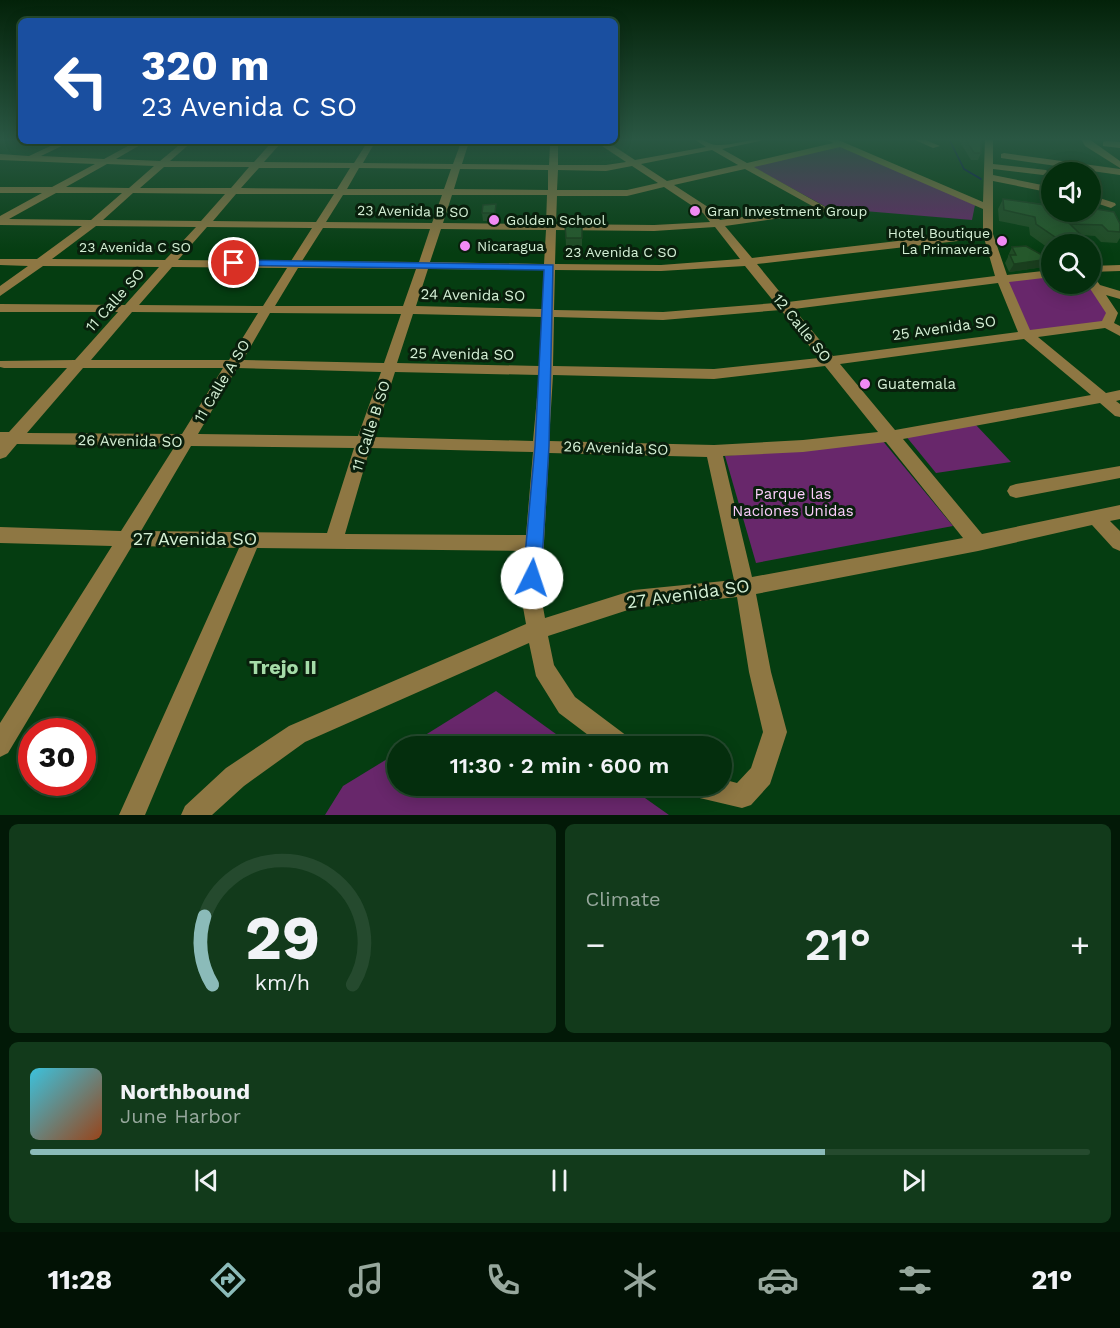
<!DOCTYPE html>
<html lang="en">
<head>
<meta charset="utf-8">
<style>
	body { margin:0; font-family:"Work Sans",sans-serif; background:#123a1b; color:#f1f3f6; height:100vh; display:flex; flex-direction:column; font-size:22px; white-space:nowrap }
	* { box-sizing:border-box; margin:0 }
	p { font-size:20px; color:#97a89d }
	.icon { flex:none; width:33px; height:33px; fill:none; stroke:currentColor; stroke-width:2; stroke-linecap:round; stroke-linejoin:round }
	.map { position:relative; height:815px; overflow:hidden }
	.details { display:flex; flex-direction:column; gap:9px; padding:9px; background:#021907; flex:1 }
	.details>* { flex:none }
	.guide { position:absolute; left:18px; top:18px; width:600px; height:126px; border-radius:9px; box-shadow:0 3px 15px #0003,0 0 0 2px #254a2e; background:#1a4fa0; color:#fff; overflow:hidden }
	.controls { position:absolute; left:1041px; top:162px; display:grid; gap:12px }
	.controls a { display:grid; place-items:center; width:60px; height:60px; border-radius:50%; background:#042e0d; box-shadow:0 3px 15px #0003,0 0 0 2px #254a2e; font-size:30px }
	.speed { position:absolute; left:18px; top:718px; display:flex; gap:12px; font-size:30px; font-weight:700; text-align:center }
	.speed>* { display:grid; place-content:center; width:78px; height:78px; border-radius:50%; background:#042e0d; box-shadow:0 3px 15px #0003,0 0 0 2px #254a2e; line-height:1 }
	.speed .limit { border:9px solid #d22; background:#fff; color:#111 }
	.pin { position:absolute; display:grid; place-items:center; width:51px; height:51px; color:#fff; margin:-26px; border:3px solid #fff; border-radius:50%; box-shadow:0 2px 6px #0007 }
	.me { position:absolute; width:66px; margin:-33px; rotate:4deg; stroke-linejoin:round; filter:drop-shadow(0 0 4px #0008) }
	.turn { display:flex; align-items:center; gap:21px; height:126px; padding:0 24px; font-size:27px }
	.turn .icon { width:78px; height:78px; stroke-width:2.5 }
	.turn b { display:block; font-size:42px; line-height:51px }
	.big { font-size:45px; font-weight:600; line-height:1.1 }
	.details .tile { flex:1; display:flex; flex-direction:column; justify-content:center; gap:9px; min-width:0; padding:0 21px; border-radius:9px; background:#123a1b }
	.details .dial { align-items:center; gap:0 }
	.dial svg { height:156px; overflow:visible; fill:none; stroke:#254a2e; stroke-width:7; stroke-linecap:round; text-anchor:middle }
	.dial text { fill:#f1f3f6; stroke:none }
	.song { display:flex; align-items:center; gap:18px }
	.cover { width:72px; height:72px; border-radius:9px; background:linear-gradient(135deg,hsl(190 70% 55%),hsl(20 70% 35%)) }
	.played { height:6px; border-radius:3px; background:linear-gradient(90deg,#8bbbb9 75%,#254a2e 75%) }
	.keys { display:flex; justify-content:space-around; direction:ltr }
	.heat { display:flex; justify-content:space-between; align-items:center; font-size:33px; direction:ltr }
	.details .tiles { flex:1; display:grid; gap:9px; grid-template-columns:1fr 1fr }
	.tile:last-child { grid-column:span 2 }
	.trip { position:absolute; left:387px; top:736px; width:345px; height:60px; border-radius:30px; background:#042e0d; box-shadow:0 3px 15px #0003,0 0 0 2px #254a2e; font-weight:600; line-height:60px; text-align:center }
	.tabs { display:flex; height:96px; justify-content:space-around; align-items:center; background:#021205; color:#97a89d }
	.tabs .icon { width:42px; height:42px }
	.tabs .on { color:#8bbbb9 }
	.tabs b { font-size:27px; color:#f1f3f6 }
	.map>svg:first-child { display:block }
	.green { fill:#68276b }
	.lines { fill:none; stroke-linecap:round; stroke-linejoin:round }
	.stream { stroke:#030859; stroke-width:1.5 }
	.minor { fill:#8e7743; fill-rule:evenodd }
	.wall { fill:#204c25 }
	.shaded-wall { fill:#1a3e1e }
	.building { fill:#25582b; stroke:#1a3e1e; stroke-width:1.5 }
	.route { fill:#1a73e8; stroke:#114b97; stroke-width:1.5 }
	.poi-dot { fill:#f18af4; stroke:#091f0c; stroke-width:2 }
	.labels { text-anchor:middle; stroke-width:6; stroke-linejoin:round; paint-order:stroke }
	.far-street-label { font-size:14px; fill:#d4efd5; stroke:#091f0c }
	.far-poi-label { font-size:14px; fill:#d4efd5; stroke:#091f0c; text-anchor:start }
	.street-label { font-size:15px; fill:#d4efd5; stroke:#091f0c }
	.poi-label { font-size:15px; fill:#d4efd5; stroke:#091f0c; text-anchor:start }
	.park-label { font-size:15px; fill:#fccefc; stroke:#091f0c }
	.near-street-label { font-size:18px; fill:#d4efd5; stroke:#091f0c }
	.near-neighbourhood-label { font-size:20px; font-weight:bold; fill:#a5dca8; stroke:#091f0c }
</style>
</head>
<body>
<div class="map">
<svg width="1120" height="815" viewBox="0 0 1120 815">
	<rect width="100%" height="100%" fill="#053d11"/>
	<g class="green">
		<path d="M840 144 975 205 972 220 828 208 751 166Z"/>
		<path d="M1051 273 1052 284H1090L1112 313 1107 324 1025 333 1002 279Z"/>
		<path d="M976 425 1011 462 936 473 905 435Z"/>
		<path d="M882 440 953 526 756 563 725 456Z"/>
		<path d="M496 691 574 747H406Z"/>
		<path d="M397 753 398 786H628L669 815H325L343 786Z"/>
	</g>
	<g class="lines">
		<path class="stream" d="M949 139 964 169 981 179"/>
		<g class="minor">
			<path d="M694 139C705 138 707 144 716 145 730 146 748 139 764 139L760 141 722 149 747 163 833 143 828 140 836 139 983 202 985 139H993V164L1046 170 1048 172 1043 175 993 169V175L1052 187V193L993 181V234L1007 275 1052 270V277L1009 282 1030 330 1102 321 1106 313 1087 284H1090V276L1094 277 1100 285 1120 291V299L1106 295 1118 313 1114 323 1120 326V336L1105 328 1038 337 1106 393 1120 390V400L1116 401 1120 404V417L1115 416 1100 403 903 439 982 534 1120 505V519L1110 521 1120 531V551L1113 548 1092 525 978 551 756 594 771 672 787 732 773 775 770 784 751 805 742 808 687 795 684 786H722V779L737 783 751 768 763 732 749 672 737 597 634 608 548 636 554 665 575 697 631 739 635 747H604L559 713 536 676 529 643 305 742 244 786 212 815H181L185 806 226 768 289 726 526 624 521 596 525 551 257 548 145 815H119L239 548 132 546 8 753 0 757V723L112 546 0 543V527L121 531 175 446 17 444 6 457 0 459V432H9L67 368H4L0 367V361L75 360 118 312H0V304L125 305 159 267 43 266 0 296V286L28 266 0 265V259H37L82 226 0 225V216L42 193H0V187H52L95 164 0 160V154L29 156 61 141H72L41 156 104 159 137 141H147L116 159 160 161 184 141H193L170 161 254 162 271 143 267 141H606L635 160 706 147ZM596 142 626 162 606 165H558V145ZM280 144H366L354 163 264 162ZM374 144 460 145 453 164 363 163ZM468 145H550L549 165 462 164ZM840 147 983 209V231L752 258 725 226 824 212 829 209 754 167ZM712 150 738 165 667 181 641 164ZM107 164 154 166 129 188 66 187ZM632 166 658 183 627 190H557L558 170 606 171ZM164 167H249L231 188H140ZM259 168H350L337 189 241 188ZM359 168 451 169 444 189H347ZM460 169 548 170V190L454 189ZM745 169 814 207 720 220 711 209 674 185ZM664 187 703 213 710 222 654 225 556 224 557 196H627ZM56 193H122L91 220 9 219ZM133 193 225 194 201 221 103 220ZM236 194H334L316 222 213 221ZM343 195H442L432 223 326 222ZM452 195H547L546 224 443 223ZM96 226 196 227 165 260 52 259ZM207 227 312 228 291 261 178 260ZM715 227 740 259 661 265 555 264 556 230 654 231ZM323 228 430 229 419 262 302 261ZM441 229 546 230 544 264 430 262ZM984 238 995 276 788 302 757 264ZM745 266 775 303 663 312 554 310 555 270 661 271ZM172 267 287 268 263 306 139 305ZM298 268 416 269 403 306H275ZM428 269 544 270 542 309 416 306ZM998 283 1018 332 833 356 794 309ZM781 310 819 358 714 369 553 366 554 317 663 320ZM132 312 258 313 229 360H91ZM270 313 401 314 384 363 243 360ZM413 314 542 317 539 366 397 363ZM1024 339 1091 395 895 430 840 364ZM825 366 878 432 803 440 714 445 549 441 553 375 714 379ZM83 368H223L182 434 27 433ZM237 368 381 372 358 436 198 434ZM395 372 539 375 533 441 374 437ZM886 442 963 538 752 577 723 456 803 452ZM191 446 354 448 327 533 141 531ZM370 448 533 452 526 535 345 534ZM549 453 707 457 734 580 634 590 545 618 541 596Z"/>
			<path d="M913 139H923L940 146 933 148Z"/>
			<path d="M1081 139H1089L1120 161V168L1085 146Z"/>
			<path d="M1106 141 1120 142V148L1103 146V142Z"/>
			<path d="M1004 153 1120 169V175L1001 158V154Z"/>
			<path d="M1090 195 1115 203 1116 205 1111 208 1090 201Z"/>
			<path d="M1120 265V271L1090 272V266Z"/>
			<path d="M1120 466V478L1016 498 1010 496 1007 491 1010 486 1016 484Z"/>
		</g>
	</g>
	<g class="wall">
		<path d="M958 139H981V153L978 160H971Z"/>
		<path d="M1003 199 1044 204 1045 201 1120 224V238L1117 243 1101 242 1095 236 1081 235 1083 237 1079 244H1052L1051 250 1030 235 1029 227 999 221 998 209Z"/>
		<path d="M496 204V221H483L482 213Z"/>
		<path d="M565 225H582V246H566Z"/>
		<path d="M1012 247 1049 259 1044 267 1009 272 1005 263 1008 257V256Z"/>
	</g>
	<path class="shaded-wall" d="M1049 259 1044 267 1009 272 1014 264Z"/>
	<g class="building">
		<path d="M965 139H981V153H974Z"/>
		<path d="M1003 199 1046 205 1045 201 1052 202V212H1090V208L1114 212 1120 224V232L1108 231 1102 225 1070 224 1083 237 1058 239 1036 224 1035 217 1004 210Z"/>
		<path d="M496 204 495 213H482L483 205Z"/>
		<path d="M565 225H582V238H566Z"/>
		<path d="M1026 246 1049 259 1014 264 1010 255H1016L1012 247Z"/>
	</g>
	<linearGradient id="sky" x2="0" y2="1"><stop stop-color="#032209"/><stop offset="0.55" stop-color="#2a5743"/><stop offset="1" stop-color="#2a5743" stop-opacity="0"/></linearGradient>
	<rect width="1120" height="253" fill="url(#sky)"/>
	<path class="route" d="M234 260 553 265 549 446 541 578 538 584 532 586 526 584 523 578 535 446 544 270 230 265V261Z"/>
	<g class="poi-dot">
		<circle cx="695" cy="211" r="6"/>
		<circle cx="494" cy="220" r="6"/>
		<circle cx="1002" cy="241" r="6"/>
		<circle cx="465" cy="246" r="6"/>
		<circle cx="865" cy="384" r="6"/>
	</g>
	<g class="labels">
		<g class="far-street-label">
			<text transform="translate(413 211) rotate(1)" y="5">23 Avenida B SO</text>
			<text x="135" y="252">23 Avenida C SO</text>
			<text x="621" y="257">23 Avenida C SO</text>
		</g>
		<g class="far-poi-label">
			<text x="707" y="216">Gran Investment Group</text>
			<text x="506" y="225">Golden School</text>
			<text x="990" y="238" text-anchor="end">Hotel Boutique<tspan x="990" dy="16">La Primavera</tspan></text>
			<text x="477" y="251">Nicaragua</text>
		</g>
		<g class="street-label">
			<text transform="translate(473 295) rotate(1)" y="5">24 Avenida SO</text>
			<text transform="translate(115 300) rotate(-48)" y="5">11 Calle SO</text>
			<text transform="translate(802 328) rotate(51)" y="5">12 Calle SO</text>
			<text transform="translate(944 328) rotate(-8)" y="5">25 Avenida SO</text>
			<text transform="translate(462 354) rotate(1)" y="5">25 Avenida SO</text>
			<text transform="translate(222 381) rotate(-59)" y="5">11 Calle A SO</text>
			<text transform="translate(371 426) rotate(-72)" y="5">11 Calle B SO</text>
			<text transform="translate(130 441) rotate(1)" y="5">26 Avenida SO</text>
			<text transform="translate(616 448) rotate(2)" y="5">26 Avenida SO</text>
		</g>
		<g class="poi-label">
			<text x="877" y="389">Guatemala</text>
		</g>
		<g class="park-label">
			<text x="793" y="499">Parque las<tspan x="793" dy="17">Naciones Unidas</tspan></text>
		</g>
		<g class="near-street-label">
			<text x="195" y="545">27 Avenida SO</text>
			<text transform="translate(688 594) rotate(-8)" y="6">27 Avenida SO</text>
		</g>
		<g class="near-neighbourhood-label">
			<text x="283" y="674">Trejo II</text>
		</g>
	</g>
</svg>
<div class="controls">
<a><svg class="icon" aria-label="sound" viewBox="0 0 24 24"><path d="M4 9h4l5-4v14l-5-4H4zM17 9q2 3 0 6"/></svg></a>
<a><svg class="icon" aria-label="search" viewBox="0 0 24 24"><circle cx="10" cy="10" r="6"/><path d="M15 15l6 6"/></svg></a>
</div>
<div class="speed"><div class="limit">30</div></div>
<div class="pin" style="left:234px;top:263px;background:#d93025"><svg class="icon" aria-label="arrive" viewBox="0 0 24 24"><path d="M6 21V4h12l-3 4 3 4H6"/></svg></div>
<svg class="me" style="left:532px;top:578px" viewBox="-20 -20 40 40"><circle r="19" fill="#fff"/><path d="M0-13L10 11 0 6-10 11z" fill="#1a73e8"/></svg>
<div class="trip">11:30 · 2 min · 600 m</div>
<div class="guide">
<div class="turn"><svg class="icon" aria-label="left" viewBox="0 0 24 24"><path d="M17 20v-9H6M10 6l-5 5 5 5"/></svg><div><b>320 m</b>23 Avenida C SO</div></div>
</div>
</div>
<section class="details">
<div class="tiles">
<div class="tile dial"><svg viewBox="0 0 100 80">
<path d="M14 69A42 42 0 1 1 86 69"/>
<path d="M14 69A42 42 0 0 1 10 34" stroke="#8bbbb9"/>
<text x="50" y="56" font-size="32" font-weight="700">29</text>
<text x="50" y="72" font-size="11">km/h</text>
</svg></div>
<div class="tile"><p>Climate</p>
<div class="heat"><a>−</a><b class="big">21°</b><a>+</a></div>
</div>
<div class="tile">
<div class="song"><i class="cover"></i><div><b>Northbound</b><p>June Harbor</p></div></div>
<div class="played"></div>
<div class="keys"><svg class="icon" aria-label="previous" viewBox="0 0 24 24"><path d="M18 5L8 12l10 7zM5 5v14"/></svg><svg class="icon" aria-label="pause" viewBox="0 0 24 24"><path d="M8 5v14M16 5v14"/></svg><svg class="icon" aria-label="next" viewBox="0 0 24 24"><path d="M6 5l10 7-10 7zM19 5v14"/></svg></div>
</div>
</div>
</section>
<nav class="tabs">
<b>11:28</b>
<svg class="icon on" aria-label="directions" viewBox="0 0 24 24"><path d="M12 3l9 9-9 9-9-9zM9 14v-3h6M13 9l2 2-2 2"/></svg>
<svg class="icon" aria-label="music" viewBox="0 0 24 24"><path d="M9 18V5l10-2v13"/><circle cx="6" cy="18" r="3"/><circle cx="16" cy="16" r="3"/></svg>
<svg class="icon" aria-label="phone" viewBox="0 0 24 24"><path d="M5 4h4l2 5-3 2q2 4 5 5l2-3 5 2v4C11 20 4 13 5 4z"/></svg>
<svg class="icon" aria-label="climate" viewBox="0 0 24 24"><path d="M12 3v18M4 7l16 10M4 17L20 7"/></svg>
<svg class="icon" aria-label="car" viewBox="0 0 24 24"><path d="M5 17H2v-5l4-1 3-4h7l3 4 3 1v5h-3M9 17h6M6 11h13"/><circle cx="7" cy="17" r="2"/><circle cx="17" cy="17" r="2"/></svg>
<svg class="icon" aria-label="filters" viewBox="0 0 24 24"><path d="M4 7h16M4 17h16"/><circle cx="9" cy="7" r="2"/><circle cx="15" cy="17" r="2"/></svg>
<b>21°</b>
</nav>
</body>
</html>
